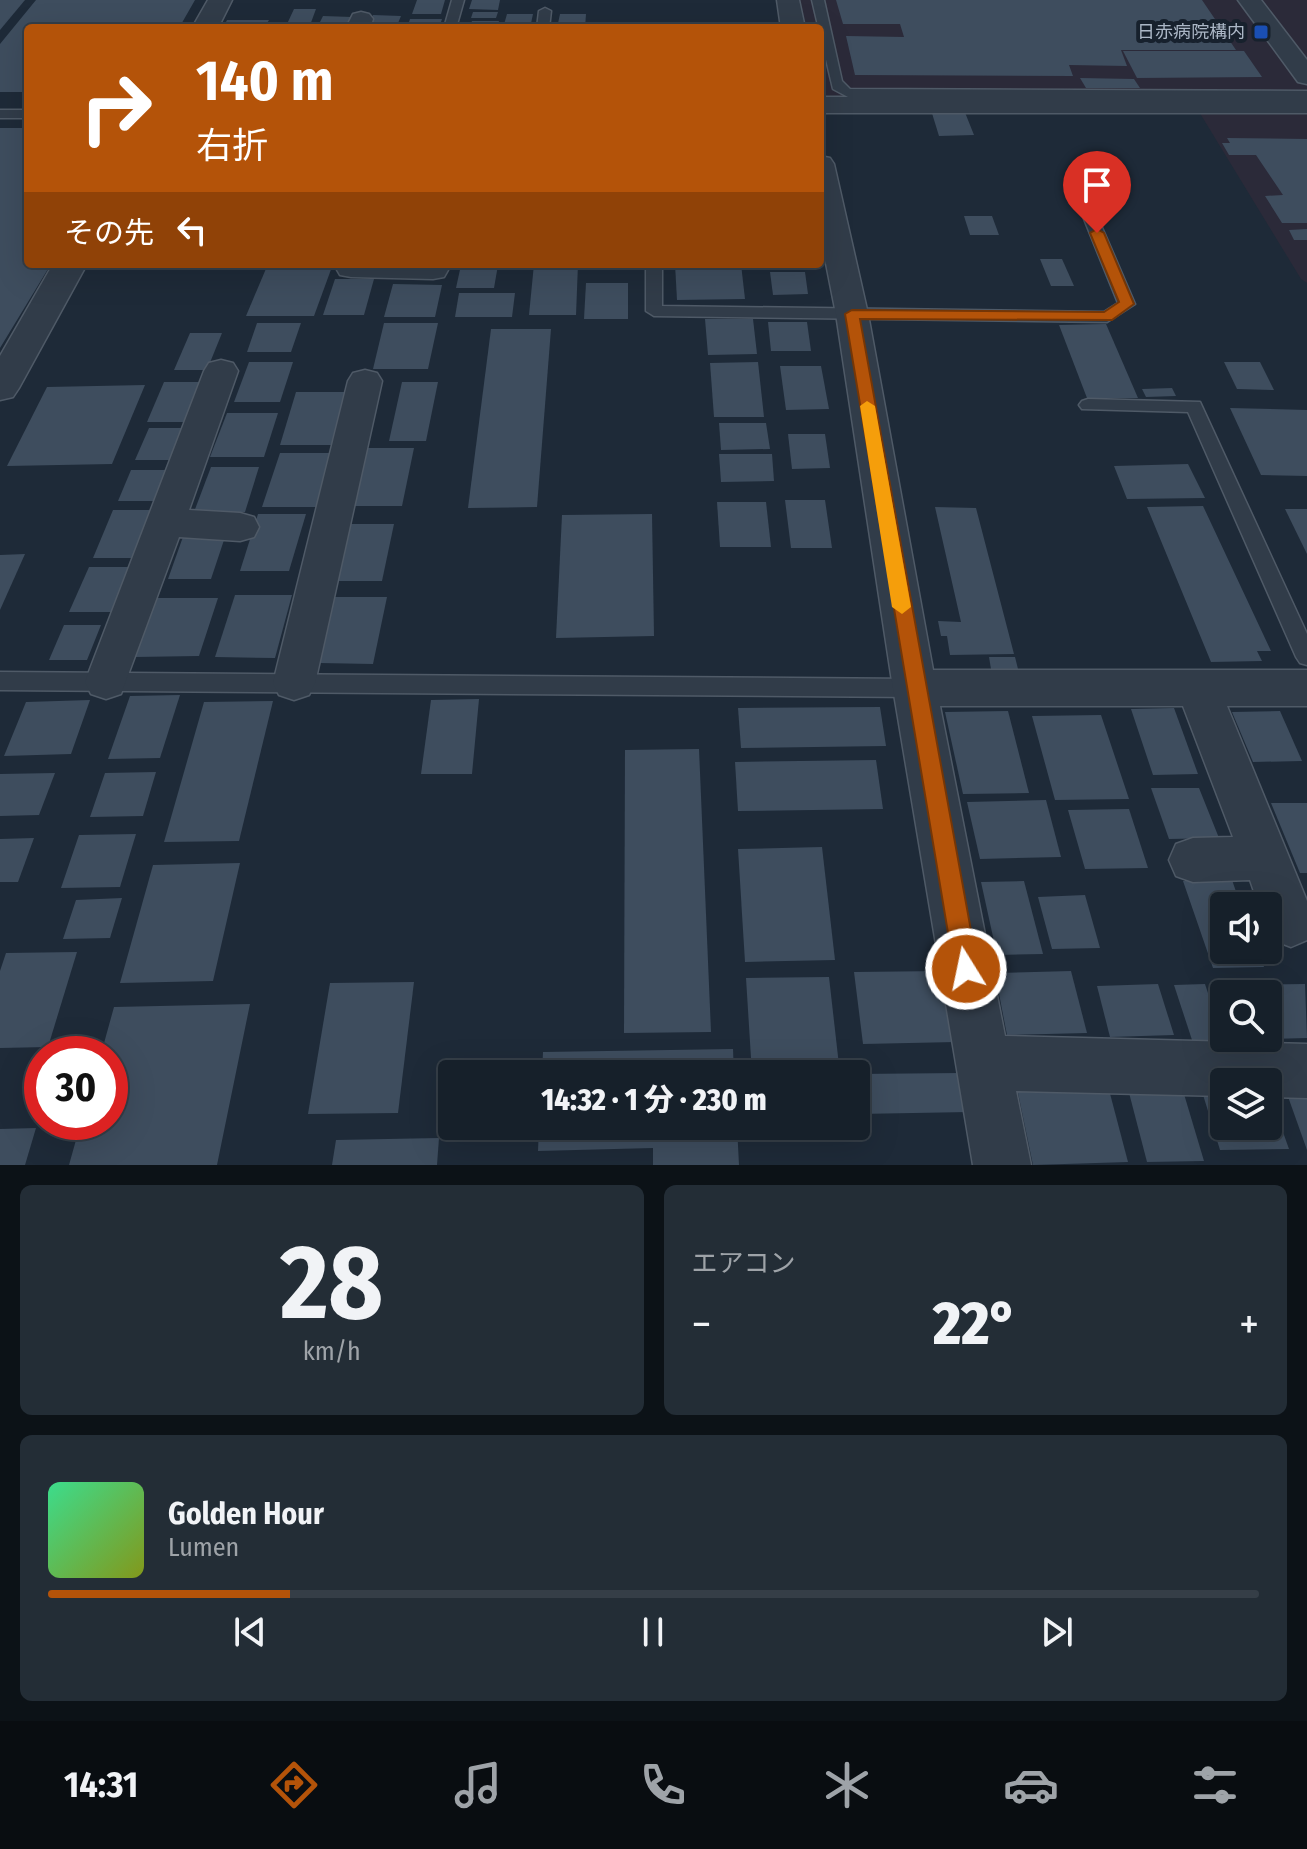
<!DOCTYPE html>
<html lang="ja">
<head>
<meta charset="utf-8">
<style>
	body { margin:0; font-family:"Fira Sans Condensed","Noto Sans JP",sans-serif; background:#232d36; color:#f1f3f6; height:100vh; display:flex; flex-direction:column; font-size:30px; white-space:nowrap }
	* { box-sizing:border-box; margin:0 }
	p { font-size:26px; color:#9ea3a8 }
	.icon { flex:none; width:44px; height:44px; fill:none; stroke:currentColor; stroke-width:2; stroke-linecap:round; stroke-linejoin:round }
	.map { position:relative; height:1165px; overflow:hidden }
	.details { display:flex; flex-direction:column; gap:20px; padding:20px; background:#0c1217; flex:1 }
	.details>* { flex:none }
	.hud { position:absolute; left:24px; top:24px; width:800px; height:244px; border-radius:8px; box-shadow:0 8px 32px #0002,0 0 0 2px #353e47; background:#b45309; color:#fff; overflow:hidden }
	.controls { position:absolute; left:1210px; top:892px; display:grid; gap:16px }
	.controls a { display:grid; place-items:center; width:72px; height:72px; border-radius:8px; background:#16202a; box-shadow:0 8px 32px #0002,0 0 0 2px #353e47; font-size:40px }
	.speed { position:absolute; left:24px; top:1036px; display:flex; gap:16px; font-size:40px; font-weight:700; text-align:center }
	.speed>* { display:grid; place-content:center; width:104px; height:104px; border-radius:50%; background:#16202a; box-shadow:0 8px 32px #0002,0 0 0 2px #353e47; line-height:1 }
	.speed .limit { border:12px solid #d22; background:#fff; color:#111 }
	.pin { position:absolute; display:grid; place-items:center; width:68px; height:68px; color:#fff; margin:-82px -34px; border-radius:50% 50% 50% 0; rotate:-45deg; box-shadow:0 0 8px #0007 }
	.pin .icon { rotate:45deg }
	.me { position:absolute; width:88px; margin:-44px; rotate:350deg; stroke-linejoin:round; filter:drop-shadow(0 0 6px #0008) }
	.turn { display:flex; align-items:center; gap:28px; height:168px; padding:0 40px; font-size:36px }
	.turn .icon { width:104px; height:104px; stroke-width:2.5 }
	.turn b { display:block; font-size:56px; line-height:68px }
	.then { display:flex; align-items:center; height:76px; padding:0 40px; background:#0003; gap:16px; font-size:30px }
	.big { font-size:60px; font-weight:800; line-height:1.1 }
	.details .tile { flex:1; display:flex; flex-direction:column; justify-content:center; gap:12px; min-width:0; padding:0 28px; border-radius:12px; background:#232d36 }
	.details .dial { align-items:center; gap:0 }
	.dial b { font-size:104px; line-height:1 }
	.song { display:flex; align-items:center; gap:24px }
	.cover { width:96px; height:96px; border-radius:12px; background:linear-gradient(135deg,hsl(150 70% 55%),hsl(70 70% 35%)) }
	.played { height:8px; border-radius:4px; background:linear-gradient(90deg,#b45309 20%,#353e47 20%) }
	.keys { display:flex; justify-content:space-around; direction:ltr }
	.heat { display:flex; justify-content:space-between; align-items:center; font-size:44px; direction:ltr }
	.details .tiles { flex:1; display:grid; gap:20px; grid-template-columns:1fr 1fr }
	.tile:last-child { grid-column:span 2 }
	.trip { position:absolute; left:438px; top:1060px; width:432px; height:80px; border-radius:8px; background:#16202a; box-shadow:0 8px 32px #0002,0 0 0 2px #353e47; font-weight:800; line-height:80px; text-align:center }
	.tab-bar { display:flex; height:128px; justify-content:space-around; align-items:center; background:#090d11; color:#9ea3a8 }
	.tab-bar .icon { width:56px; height:56px }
	.tab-bar .current { color:#b45309 }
	.tab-bar b { font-size:36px; color:#f1f3f6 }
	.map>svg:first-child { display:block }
	.medical { fill:#2b2a39 }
	.building { fill:#3e4d5e }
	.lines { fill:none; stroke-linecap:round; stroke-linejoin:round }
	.service-casing { stroke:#4f5a67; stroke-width:3 }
	.minor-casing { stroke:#4f5a67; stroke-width:3 }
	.tertiary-casing { stroke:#4f5a67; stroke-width:3 }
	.service { fill:#313c49; fill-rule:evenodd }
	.minor { fill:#313c49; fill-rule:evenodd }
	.tertiary { fill:#313c49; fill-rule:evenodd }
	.route { fill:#b45309; stroke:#753606; stroke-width:2 }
	.slow { fill:#f59e0b }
	.transit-dot { fill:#1a4fb4; stroke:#17212d; stroke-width:3 }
	.labels { text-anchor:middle; stroke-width:8; stroke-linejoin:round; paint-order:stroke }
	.far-poi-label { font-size:18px; fill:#abb7c6; stroke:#17212d; text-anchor:end }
</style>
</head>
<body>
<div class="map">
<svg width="1307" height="1165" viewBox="0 0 1307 1165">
	<rect width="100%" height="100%" fill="#1e2a38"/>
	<path class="medical" d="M797 0H1307V283L1301 279 1201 115 1196 99 820 101V28H803Z"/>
	<g class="building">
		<path d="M0 0H25L0 30Z"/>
		<path d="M36 0H195L179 28H28V92H0V44Z"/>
		<path d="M417 0H445L441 14H412Z"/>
		<path d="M472 0H500L498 10 469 9Z"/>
		<path d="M836 0H1202L1236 50H1121L1127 66 1069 65 1073 76 855 75 846 36 904 37 900 24H843Z"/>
		<path d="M294 9H316L309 28H223L227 20H269L266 25 287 24Z"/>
		<path d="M473 12H498L496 18H471Z"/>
		<path d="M507 14H533L530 28H503Z"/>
		<path d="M560 14H586L585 28H557Z"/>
		<path d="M373 15 401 16 396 28H367Z"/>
		<path d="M323 16 352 17 347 28H317Z"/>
		<path d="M410 19H442L439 28H407Z"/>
		<path d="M472 21H499L497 28H469Z"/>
		<path d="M1123 51H1244L1262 77 1137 78Z"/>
		<path d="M1080 78 1134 79 1140 88H1086Z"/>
		<path d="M931 110H964L974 135 939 136Z"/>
		<path d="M0 128H28V264H51L0 348Z"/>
		<path d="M1227 138 1307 139V223H1282L1265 196 1283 195 1256 155H1229L1222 143H1230Z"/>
		<path d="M964 216H992L999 235H970Z"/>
		<path d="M1307 229V240H1294L1289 230Z"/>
		<path d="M1040 259H1062L1074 286H1051Z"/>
		<path d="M268 264H333L314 316H246Z"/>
		<path d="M534 264H578L576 315H529Z"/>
		<path d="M675 264H741L745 299 677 300Z"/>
		<path d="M767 264H815L816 267 767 268Z"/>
		<path d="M461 265H498L494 288H456Z"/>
		<path d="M770 272H805L808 294 773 295Z"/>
		<path d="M335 279H374L364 315H323Z"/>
		<path d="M586 283H628V319H584Z"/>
		<path d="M393 284 442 285 435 317H384Z"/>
		<path d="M459 293H515L512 317H455Z"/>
		<path d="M705 319H753L757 354 708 355Z"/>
		<path d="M768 322H807L811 351H771Z"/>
		<path d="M257 323H301L291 352H247Z"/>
		<path d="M384 323H438L428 369H373Z"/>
		<path d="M1106 324 1138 398H1087L1059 325Z"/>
		<path d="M491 329H551L537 507 468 508Z"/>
		<path d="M190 333H222L207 370H174Z"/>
		<path d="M249 362H293L280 402H234Z"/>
		<path d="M758 362 764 417H714L710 363Z"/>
		<path d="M1224 362H1260L1274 390 1237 389Z"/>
		<path d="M780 366H821L829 409 786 410Z"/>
		<path d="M164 382H204L188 422H147Z"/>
		<path d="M402 382H438L426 441H389Z"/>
		<path d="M145 385 112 464 7 466 47 387Z"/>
		<path d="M1172 388 1176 396 1146 397 1142 389Z"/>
		<path d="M296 392H349L334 445H280Z"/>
		<path d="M1230 408 1307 410V476L1261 475Z"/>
		<path d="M227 413H278L264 457H210Z"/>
		<path d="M719 423H766L770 449 721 450Z"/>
		<path d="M149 428H185L172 460H135Z"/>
		<path d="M788 434H825L830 468 792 469Z"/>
		<path d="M367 448H414L402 506H353Z"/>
		<path d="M280 453H331L316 507H262Z"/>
		<path d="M719 454H772L774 481 721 482Z"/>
		<path d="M1188 464 1205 498 1127 499 1114 466Z"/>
		<path d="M211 467H259L245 512H194Z"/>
		<path d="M131 470H168L155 501H118Z"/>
		<path d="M785 500H825L832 548H791Z"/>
		<path d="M717 502H766L771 547H720Z"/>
		<path d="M1203 506 1271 651H1257L1262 661 1211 662 1147 507Z"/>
		<path d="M935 507 976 508 1014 654 950 655 947 636H941L938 621 961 622Z"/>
		<path d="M1285 509H1307V554Z"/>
		<path d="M113 510H161L142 558H93Z"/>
		<path d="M258 514H306L289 571H240Z"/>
		<path d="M652 514 654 636 556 638 562 515Z"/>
		<path d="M344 524H394L382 581H330Z"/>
		<path d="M184 534H226L211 579H168Z"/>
		<path d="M25 554 0 610V555Z"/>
		<path d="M89 567H138L120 612H69Z"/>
		<path d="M235 595H292L275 658 215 657Z"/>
		<path d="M335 597H387L373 664 319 663Z"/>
		<path d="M157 598H218L199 656 135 657Z"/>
		<path d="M64 625H101L87 660H49Z"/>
		<path d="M989 657H1015L1018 669H991Z"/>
		<path d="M180 695 160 758 108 759 130 696Z"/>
		<path d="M479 699 472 774H421L431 700Z"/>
		<path d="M90 700 71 754 4 756 26 702Z"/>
		<path d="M273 701 239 841 164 842 204 702Z"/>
		<path d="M880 707 886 746 741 748 738 708Z"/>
		<path d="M1174 708 1198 774 1153 775 1131 709Z"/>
		<path d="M1008 711 1029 793 963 794 945 712Z"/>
		<path d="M1280 711 1302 761 1253 762 1232 712Z"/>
		<path d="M1101 715 1129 799 1055 800 1032 716Z"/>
		<path d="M699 749 711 1032 624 1033 625 750Z"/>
		<path d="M876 760 883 809 738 811 735 762Z"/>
		<path d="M156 772 143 816 90 817 105 773Z"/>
		<path d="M55 773 39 815 0 816V774Z"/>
		<path d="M1151 788H1199L1219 838 1169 839Z"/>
		<path d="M1046 800 1061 857 980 859 967 802Z"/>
		<path d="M1271 803H1307V873H1300Z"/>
		<path d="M1129 809 1148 868 1085 869 1068 810Z"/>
		<path d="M136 834 120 887 61 888 79 835Z"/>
		<path d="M34 838 18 882H0V839Z"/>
		<path d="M822 847 835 960 745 962 738 849Z"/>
		<path d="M240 863 213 981 120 983 153 865Z"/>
		<path d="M1232 880 1241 906H1224V950H1258L1264 967 1213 968 1183 881Z"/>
		<path d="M1024 881 1043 954 997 955 981 882Z"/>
		<path d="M1085 895 1100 948 1052 949 1038 897Z"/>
		<path d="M122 898 110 938 63 939 76 900Z"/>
		<path d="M77 952 48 1047 0 1048V971L6 953Z"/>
		<path d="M943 971 956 1042 863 1044 854 972Z"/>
		<path d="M1071 971 1087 1033 1007 1035 995 973Z"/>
		<path d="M829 977 840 1074H752L746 978Z"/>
		<path d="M414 982 398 1113 308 1114 330 983Z"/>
		<path d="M1158 984 1174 1035 1110 1037 1097 986Z"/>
		<path d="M1205 984 1224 1042 1193 1043 1174 985Z"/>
		<path d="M1305 984 1307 1038 1268 1039V994H1248L1245 985Z"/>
		<path d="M250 1004 217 1165H69L81 1122H110V1054H101L114 1007Z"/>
		<path d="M733 1049 734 1074H542L543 1052Z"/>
		<path d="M961 1073 969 1112 858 1114 856 1074Z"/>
		<path d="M1181 1084 1204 1161 1147 1162 1127 1085Z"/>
		<path d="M1200 1085H1224V1126H1268V1090L1289 1149 1220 1150Z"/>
		<path d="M1108 1086 1128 1162 1033 1165 1017 1088Z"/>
		<path d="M1307 1090V1150L1286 1091Z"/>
		<path d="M539 1126H737L739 1165H653V1148L538 1151Z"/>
		<path d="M36 1128 25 1165H0V1129Z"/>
		<path d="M439 1138 437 1165H332L336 1140Z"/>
	</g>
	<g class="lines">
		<g class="service-casing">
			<g id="service">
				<path d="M452 0H464L456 28H444Z"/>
				<path d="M812 0H824L842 81 850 89 1307 91V99L848 97 833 89Z"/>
				<path d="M545 8 551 11 549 28H537L539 11Z"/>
				<rect x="0" y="110" width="28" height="8"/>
				<path d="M1087 205 1094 209 1135 304 1107 322 654 316 646 311V264H662V306L1104 312 1118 303 1080 209Z"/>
				<path d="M1088 399 1200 402 1307 634V665L1300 663 1296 657 1188 412 1082 409 1079 405 1082 401Z"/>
				<path d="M0 672 915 679 923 682 926 688 923 694 915 697 0 690Z"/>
			</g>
		</g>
		<g class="minor-casing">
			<g id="minor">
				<path d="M777 0H799L805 28H781Z"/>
				<path d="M1238 0H1261L1307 60V84L1298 82Z"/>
				<path d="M361 12 369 14 373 19 370 28H346L353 14Z"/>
				<rect x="820" y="97" width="487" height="16"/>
				<path d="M820 156 830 158 834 164 868 314 933 670H1307V706H1227L1307 901V940L1291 947 1273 940 1268 928V906H1259L1250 880 1193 882 1176 876 1169 860 1176 844 1193 838 1233 837 1183 706H940L1005 1036 1307 1044V1098L1268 1097V1082H1224V1096L1016 1091 1031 1165H973L893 688 836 314 820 233Z"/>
				<path d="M338 264H444L448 270 444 277 433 279 351 277 340 275 336 268Z"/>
				<path d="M221 360 233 363 238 371 189 510 240 513 254 517 259 527 254 537 240 541 179 537 121 694 106 699 91 694 85 682 204 371 209 363Z"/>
				<path d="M365 370 377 373 382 381 315 683 309 695 294 700 279 695 273 683 348 381 353 373Z"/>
			</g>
		</g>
		<g class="tertiary-casing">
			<g id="tertiary">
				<path d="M208 0H232L218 28H192Z"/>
				<path d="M53 264H87L19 388 13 397 0 400V356Z"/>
			</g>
		</g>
		<use href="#service" class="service"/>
		<use href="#minor" class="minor"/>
		<use href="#tertiary" class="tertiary"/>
	</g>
	<path class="route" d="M1097 229 1104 233 1134 304 1112 320 860 319 978 969 974 977 966 981 958 977 954 969 845 314 852 310 1104 312 1119 302 1090 233Z"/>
	<path class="slow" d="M867 401 875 406 911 607 902 614 892 607 860 406Z"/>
	<rect class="transit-dot" x="1253" y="24" width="16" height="16" rx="4"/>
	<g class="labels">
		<g class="far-poi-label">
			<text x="1245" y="38">日赤病院構内</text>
		</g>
	</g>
</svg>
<div class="controls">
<a><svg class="icon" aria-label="sound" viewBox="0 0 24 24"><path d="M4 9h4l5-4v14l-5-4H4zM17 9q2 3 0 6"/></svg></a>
<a><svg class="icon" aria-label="search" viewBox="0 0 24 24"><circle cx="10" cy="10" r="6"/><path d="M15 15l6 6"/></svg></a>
<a><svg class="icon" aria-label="layers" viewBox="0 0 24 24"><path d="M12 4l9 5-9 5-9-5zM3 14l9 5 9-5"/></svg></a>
</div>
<div class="speed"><div class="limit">30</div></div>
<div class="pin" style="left:1097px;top:233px;background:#d93025"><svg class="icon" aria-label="arrive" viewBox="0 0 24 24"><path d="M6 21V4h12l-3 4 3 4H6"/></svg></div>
<svg class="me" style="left:966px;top:969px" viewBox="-20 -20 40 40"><circle r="17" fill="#b45309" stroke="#fff" stroke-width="3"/><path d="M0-11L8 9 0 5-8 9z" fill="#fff"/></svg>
<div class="trip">14:32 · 1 分 · 230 m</div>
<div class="hud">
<div class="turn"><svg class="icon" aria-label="right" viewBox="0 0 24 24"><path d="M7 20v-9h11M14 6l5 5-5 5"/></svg><div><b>140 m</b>右折</div></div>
<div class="then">その先<svg class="icon" aria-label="left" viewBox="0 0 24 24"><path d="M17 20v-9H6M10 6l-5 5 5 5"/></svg></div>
</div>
</div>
<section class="details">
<div class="tiles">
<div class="tile dial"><b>28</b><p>km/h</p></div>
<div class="tile"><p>エアコン</p>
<div class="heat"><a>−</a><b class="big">22°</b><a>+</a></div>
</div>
<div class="tile">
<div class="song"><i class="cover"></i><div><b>Golden Hour</b><p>Lumen</p></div></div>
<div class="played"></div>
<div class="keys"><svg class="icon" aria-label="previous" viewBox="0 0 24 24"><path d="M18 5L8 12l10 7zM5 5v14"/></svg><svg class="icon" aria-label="pause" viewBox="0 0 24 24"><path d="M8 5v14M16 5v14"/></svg><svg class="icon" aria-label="next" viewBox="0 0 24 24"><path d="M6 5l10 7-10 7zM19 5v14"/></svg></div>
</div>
</div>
</section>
<nav class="tab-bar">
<b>14:31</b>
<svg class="icon current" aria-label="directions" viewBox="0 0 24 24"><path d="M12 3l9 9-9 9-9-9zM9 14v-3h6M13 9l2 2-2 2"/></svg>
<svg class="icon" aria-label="music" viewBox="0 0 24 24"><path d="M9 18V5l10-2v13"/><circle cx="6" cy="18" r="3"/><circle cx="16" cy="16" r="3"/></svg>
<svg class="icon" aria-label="phone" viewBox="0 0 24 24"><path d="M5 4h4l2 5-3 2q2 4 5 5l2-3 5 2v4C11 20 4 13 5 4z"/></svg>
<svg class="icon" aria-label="climate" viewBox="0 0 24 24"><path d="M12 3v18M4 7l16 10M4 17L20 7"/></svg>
<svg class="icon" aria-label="car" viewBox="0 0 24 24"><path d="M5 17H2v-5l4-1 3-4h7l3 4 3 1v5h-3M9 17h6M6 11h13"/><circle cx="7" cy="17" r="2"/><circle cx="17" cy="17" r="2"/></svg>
<svg class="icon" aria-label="filters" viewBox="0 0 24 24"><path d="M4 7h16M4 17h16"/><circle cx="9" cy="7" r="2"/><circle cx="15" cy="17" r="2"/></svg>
</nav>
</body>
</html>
